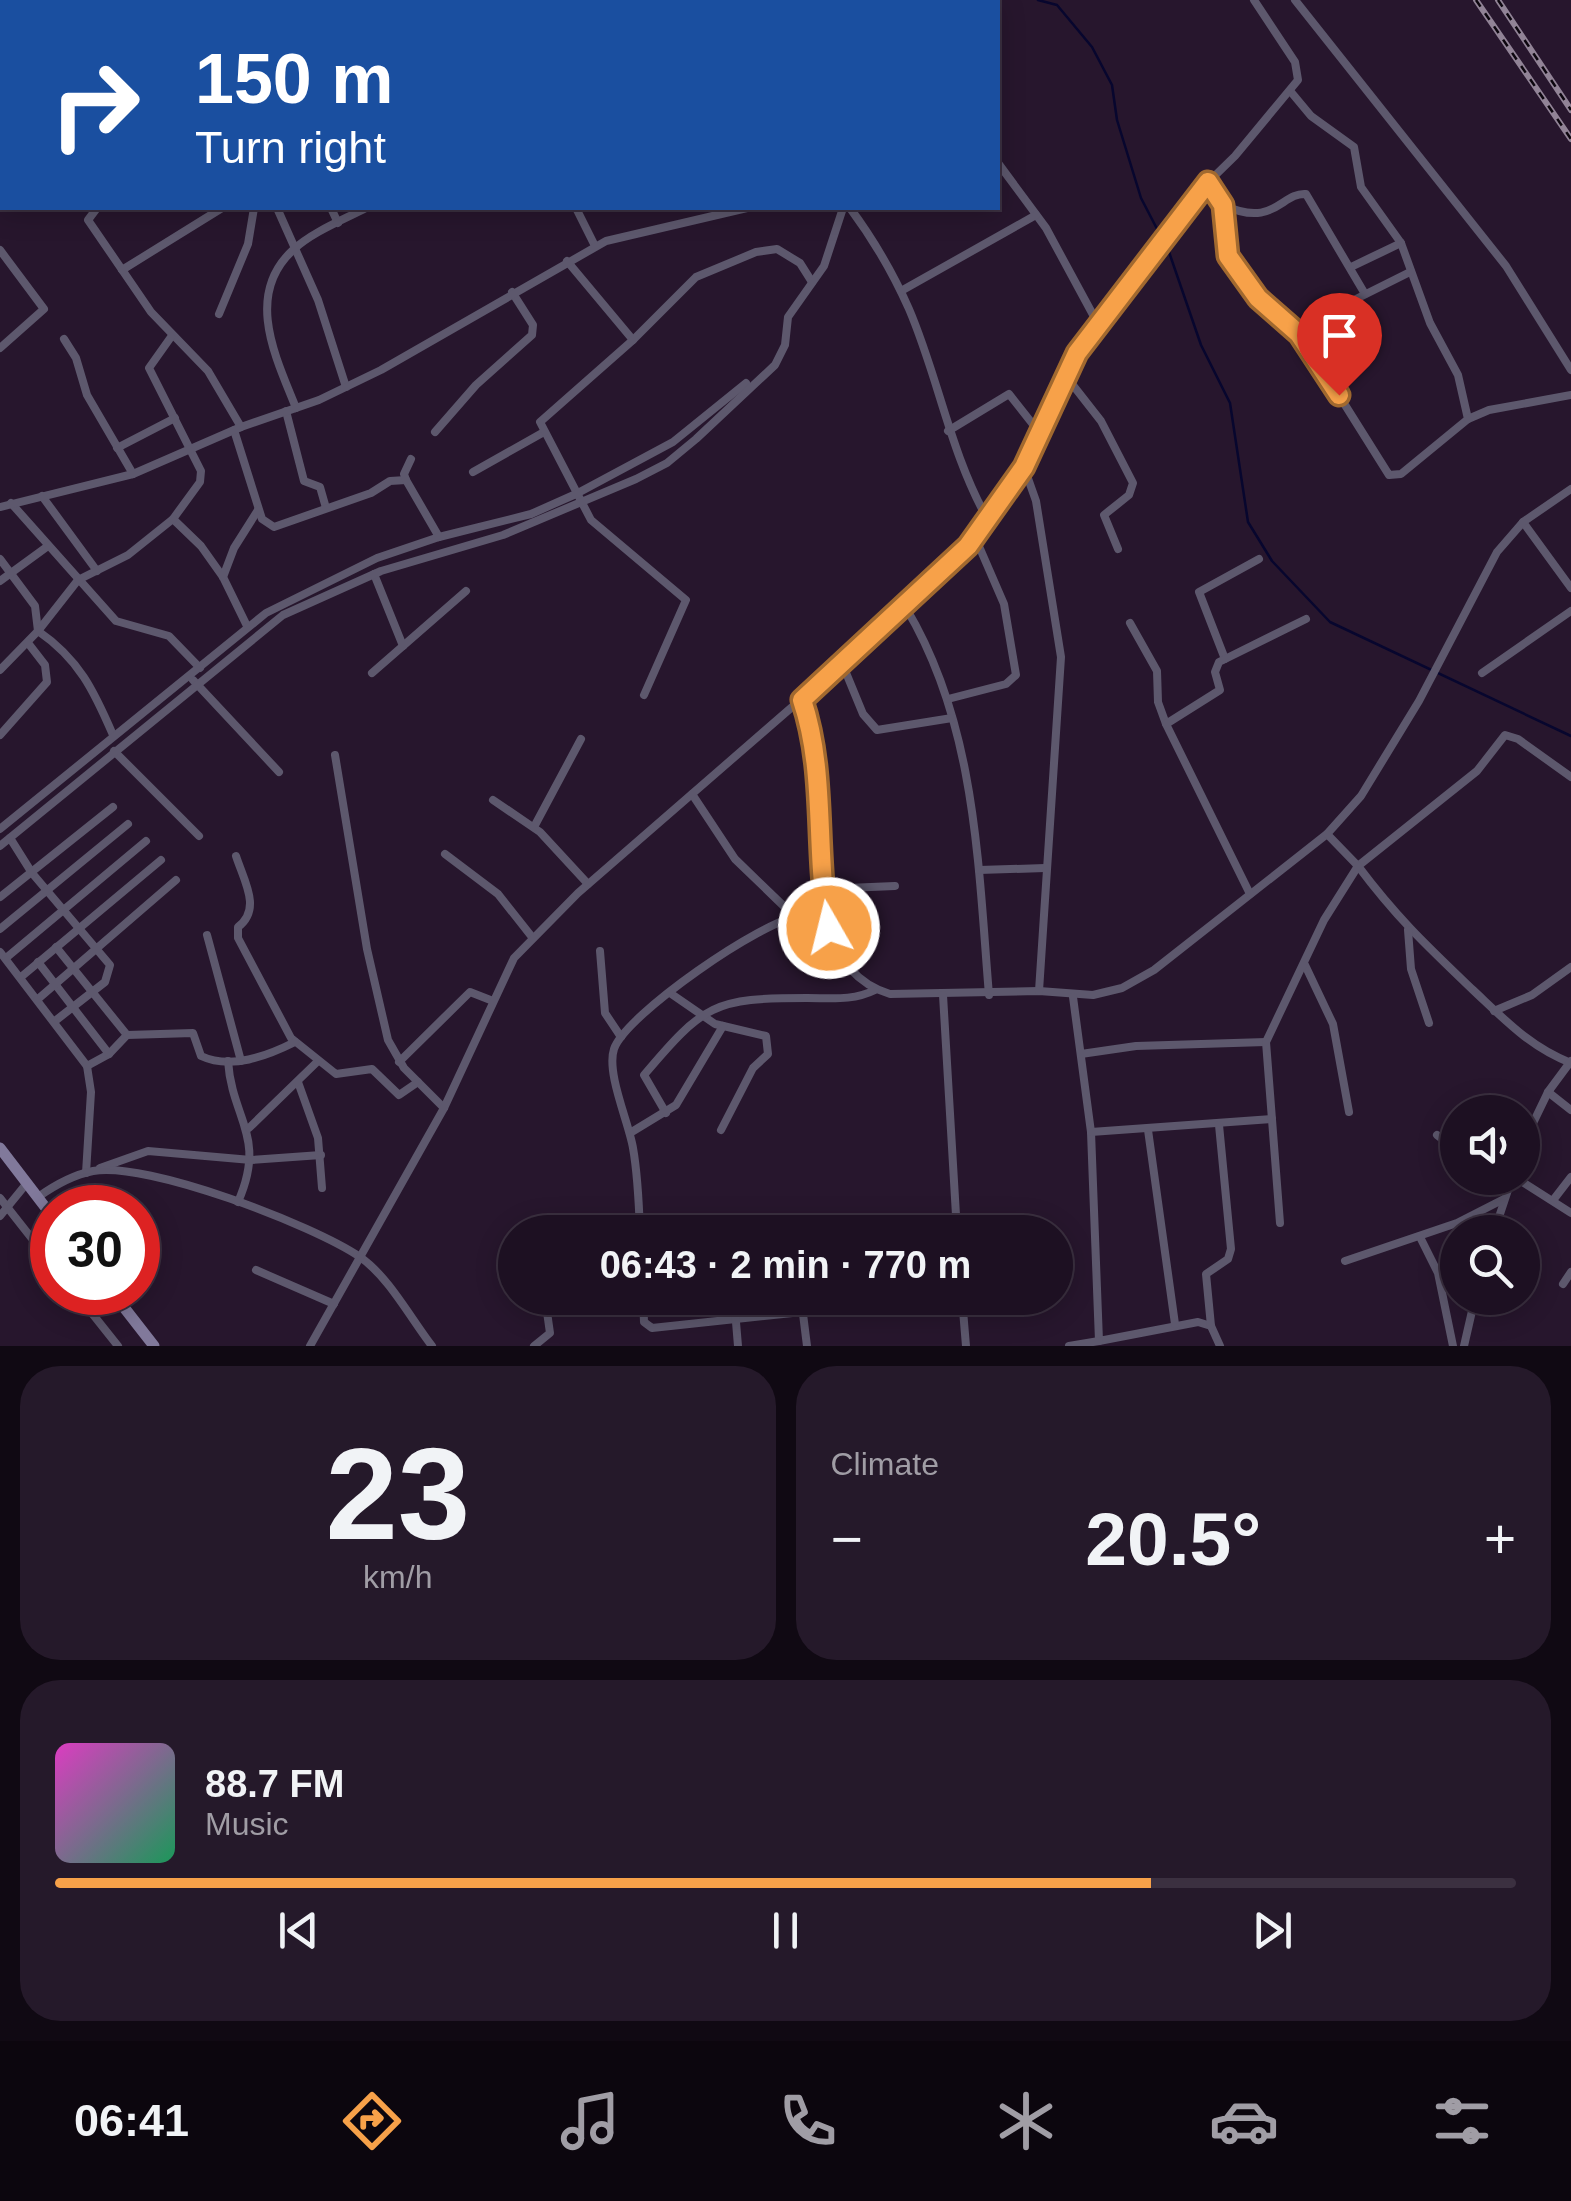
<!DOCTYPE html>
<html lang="en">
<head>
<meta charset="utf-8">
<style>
	body { margin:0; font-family:Arial,sans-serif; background:#25192a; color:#f1f3f6; height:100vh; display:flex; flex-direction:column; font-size:38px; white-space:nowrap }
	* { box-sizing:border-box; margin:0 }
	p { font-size:32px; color:#a09da5 }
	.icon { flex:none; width:55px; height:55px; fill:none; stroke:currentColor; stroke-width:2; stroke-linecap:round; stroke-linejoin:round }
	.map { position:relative; height:1346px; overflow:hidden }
	.sheet { display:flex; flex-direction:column; gap:20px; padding:20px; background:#100913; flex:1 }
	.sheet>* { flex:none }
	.guide { position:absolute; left:0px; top:0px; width:1000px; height:210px; box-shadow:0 5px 25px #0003,0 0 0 2px #3b3040; background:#1a4fa0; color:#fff; overflow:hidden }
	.tools { position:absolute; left:1440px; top:1095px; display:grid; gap:20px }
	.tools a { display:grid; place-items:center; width:100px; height:100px; border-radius:50%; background:#1d1022; box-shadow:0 5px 25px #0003,0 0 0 2px #3b3040; font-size:50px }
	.speed { position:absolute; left:30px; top:1185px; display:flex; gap:20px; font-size:50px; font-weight:700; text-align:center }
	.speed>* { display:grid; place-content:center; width:130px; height:130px; border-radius:50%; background:#1d1022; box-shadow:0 5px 25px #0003,0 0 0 2px #3b3040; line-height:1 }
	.speed .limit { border:15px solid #d22; background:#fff; color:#111 }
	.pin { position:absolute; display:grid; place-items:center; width:85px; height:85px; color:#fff; margin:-102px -42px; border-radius:50% 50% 50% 0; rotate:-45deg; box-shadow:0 0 10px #0007 }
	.pin .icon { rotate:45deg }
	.me { position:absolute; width:110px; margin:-55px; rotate:352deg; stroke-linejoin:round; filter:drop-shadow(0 0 8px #0008) }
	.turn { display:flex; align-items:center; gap:35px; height:210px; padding:0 30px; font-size:45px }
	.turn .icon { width:130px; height:130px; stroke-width:2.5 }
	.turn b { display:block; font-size:70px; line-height:85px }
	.big { font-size:75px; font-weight:600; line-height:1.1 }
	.sheet .widget { flex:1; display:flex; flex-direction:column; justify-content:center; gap:15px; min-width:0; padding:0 35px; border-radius:40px; background:#25192a }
	.sheet .dial { align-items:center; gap:0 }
	.dial b { font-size:130px; line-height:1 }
	.song { display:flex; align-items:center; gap:30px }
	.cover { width:120px; height:120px; border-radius:15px; background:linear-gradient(135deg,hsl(310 70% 55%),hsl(150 70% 35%)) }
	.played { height:10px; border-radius:5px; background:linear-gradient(90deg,#f7a149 75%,#3b3040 75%) }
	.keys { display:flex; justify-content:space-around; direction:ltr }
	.heat { display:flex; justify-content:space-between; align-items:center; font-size:55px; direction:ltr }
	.sheet .tiles { flex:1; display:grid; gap:20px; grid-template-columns:1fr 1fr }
	.widget:last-child { grid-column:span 2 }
	.trip { position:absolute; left:498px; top:1215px; width:575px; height:100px; border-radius:50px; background:#1d1022; box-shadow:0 5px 25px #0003,0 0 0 2px #3b3040; font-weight:600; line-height:100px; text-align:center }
	.tab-bar { display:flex; height:160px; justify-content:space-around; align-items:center; background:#0c060e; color:#a09da5 }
	.tab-bar .icon { width:70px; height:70px }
	.tab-bar .on { color:#f7a149 }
	.tab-bar b { font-size:45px; color:#f1f3f6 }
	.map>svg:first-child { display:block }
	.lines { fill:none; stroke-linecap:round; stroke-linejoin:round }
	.stream { stroke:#07062e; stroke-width:2.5 }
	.street { stroke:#5d586d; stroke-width:8 }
	.secondary { stroke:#81799b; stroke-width:11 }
	.rail-casing { stroke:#918396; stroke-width:6 }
	.rail { stroke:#0c060e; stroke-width:2.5; stroke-dasharray:8; stroke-linecap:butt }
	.route-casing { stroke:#a1692f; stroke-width:25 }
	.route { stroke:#f7a149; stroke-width:18 }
</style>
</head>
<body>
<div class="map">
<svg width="1571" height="1346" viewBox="0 0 1571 1346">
	<rect width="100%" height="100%" fill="#27162d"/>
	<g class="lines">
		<g class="stream">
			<path d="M659 0 661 2"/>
			<path d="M1038 0 1057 5 1092 47 1112 85 1117 120 1141 198 1169 252 1201 345 1230 403 1248 522 1272 561 1330 622 1571 736"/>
			<path d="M986 2 993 0"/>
		</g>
		<g class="street">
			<path d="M11 0 13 2"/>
			<path d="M441 0 442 2"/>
			<path d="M521 0 522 2"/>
			<path d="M628 0 630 2"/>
			<path d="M697 0 701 2"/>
			<path d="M828 0 829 2"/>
			<path d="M1295 0 1506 266 1571 370"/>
			<path d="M505 2 510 0"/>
			<path d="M998 163 1046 228 1098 324"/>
			<path d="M1208 182 1223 205C1275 229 1281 192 1306 194L1365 294"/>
			<path d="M1223 205 1229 256 1258 298 1308 346 1389 475 1401 474 1468 419 1458 375 1430 323 1401 243 1361 187 1354 147 1311 116 1291 92"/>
			<path d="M97 208 88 220 151 312 208 371 241 427"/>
			<path d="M277 208 318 300 346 387"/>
			<path d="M331 208 338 223"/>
			<path d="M576 208 595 246"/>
			<path d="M850 208C873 239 893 273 909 309 939 379 950 453 988 520L1024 467"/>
			<path d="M0 250 44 309 0 348"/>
			<path d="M567 261 633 340"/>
			<path d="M1351 267 1401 243"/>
			<path d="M122 270 222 208"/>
			<path d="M901 291 1036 215"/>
			<path d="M219 314 248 244 254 208"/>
			<path d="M1299 335 1342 306 1410 272"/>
			<path d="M171 337 149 368 201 471 200 482 173 519 201 546 223 577 247 626"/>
			<path d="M64 339 76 358 87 395 133 474"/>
			<path d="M1065 375 1101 421 1133 483 1129 495 1104 515 1118 549"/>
			<path d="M296 408C276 358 244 295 293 250 312 232 343 220 366 208"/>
			<path d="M286 411 304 481 320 487 326 508"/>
			<path d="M1468 419 1489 410 1571 395"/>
			<path d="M234 430 262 519 274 527 371 493 390 481 406 480"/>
			<path d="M948 431 1009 394 1039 432"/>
			<path d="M435 432 476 385 532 335 533 325 512 292"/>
			<path d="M117 448 175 418"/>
			<path d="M411 459 404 474 406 480 439 537"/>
			<path d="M473 472 544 432"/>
			<path d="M42 496 97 571"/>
			<path d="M11 503 116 621 169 636 200 668"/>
			<path d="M0 507 133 474 241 427 319 400 381 370 606 241 747 208"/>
			<path d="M1523 522 1571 588"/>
			<path d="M0 559 35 606 38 631C79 659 94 691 113 735"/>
			<path d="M374 574 403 646"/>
			<path d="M223 577 234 548 258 510"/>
			<path d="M0 581 48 546"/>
			<path d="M906 608C976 725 978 863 989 995"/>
			<path d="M1130 623 1157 671 1158 702 1166 724"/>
			<path d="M1225 659 1199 592 1259 559"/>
			<path d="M842 663 863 714 877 730 952 718"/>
			<path d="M0 670 38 631 78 580 128 555 173 519"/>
			<path d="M372 673 466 591"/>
			<path d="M1482 673 1571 611"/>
			<path d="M193 680 279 772"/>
			<path d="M644 695 686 600 591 520 540 422 633 340 696 277 756 252 777 249 800 263 812 282"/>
			<path d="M948 699 1006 684 1016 675 1004 604 975 537"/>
			<path d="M802 700C809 723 817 744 818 768 822 837 801 968 890 994L1039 991 1093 995 1122 988 1154 970 1327 834 1361 796 1419 701 1497 552 1523 522 1571 489"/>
			<path d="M0 735 47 682 45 665 28 643"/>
			<path d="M114 751 199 836"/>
			<path d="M335 755 367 949 388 1040 404 1068 444 1108"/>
			<path d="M1571 777 1518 739 1505 735 1477 771 1358 866C1397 918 1427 946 1473 990 1505 1020 1530 1047 1571 1063"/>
			<path d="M692 794 735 859 795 917"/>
			<path d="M493 800 540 832 588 884"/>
			<path d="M534 827 581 739"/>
			<path d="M0 829 266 613 377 558 439 537 531 514 576 494 673 442 746 383"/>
			<path d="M10 838 32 873 110 965 105 982 55 1021"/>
			<path d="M0 846 283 615 381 571 503 535 636 479 667 463 696 439 775 365 785 345 788 317 824 266 843 208"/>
			<path d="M445 854 498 894 532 937"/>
			<path d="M236 856C244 881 262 909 238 927V938L291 1038 336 1074 372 1069 399 1095 418 1082"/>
			<path d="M979 870 1045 868"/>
			<path d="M823 889 895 886"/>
			<path d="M1250 894 1166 724 1220 690 1215 672 1219 662 1306 619"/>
			<path d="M0 897 113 807"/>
			<path d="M0 929 128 824"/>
			<path d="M1408 930 1411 969 1429 1023"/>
			<path d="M207 935 241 1061"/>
			<path d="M56 947 127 1035 109 1054 87 1066"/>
			<path d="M600 951 605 1013 621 1037"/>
			<path d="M0 952 87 1066 91 1092 86 1173"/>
			<path d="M6 958 146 841"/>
			<path d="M38 962 109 1054"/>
			<path d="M1305 965 1333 1024 1349 1112"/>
			<path d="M21 977 161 860"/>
			<path d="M1039 991 1061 657 1036 501 1024 467 1065 375 1098 324 1192 198 1235 156 1298 80 1295 62 1254 0"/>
			<path d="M670 993 715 1024 766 1036 768 1054 753 1068 721 1130"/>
			<path d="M943 995 957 1232"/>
			<path d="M1073 997 1091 1132 1099 1341 1198 1322 1211 1326 1220 1346"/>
			<path d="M38 999 176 880"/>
			<path d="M1494 1011 1532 995 1571 967"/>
			<path d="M127 1035 193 1033 201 1056C231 1070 267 1056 295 1042"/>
			<path d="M1081 1054 1136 1046 1266 1042"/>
			<path d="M228 1061C232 1120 267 1136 238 1202"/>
			<path d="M399 1062 470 992 493 1001"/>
			<path d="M298 1082 318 1138 322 1188"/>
			<path d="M1548 1092 1571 1110"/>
			<path d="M666 1113 644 1075C704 1004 714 998 807 998 831 998 853 1001 875 990"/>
			<path d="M249 1128 317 1062"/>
			<path d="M1148 1130 1175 1324"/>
			<path d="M1091 1132 1272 1119"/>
			<path d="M630 1133 676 1105 723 1026"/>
			<path d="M1437 1135 1458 1151"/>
			<path d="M1522 1146 1548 1092 1571 1061"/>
			<path d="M100 1168 148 1151 251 1160 321 1155"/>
			<path d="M1490 1178 1507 1191"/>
			<path d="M1516 1178 1571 1213"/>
			<path d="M38 1197C55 1185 72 1175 93 1171 147 1161 313 1225 360 1257 388 1276 411 1319 432 1346"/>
			<path d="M0 1198 52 1264"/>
			<path d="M1554 1199 1571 1177"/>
			<path d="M0 1216 27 1183"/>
			<path d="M1280 1223 1266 1042 1324 920 1358 866 1327 834"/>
			<path d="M640 1232C639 1204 638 1176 633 1148 629 1123 606 1073 614 1049 625 1015 764 919 800 916 811 916 820 922 829 927"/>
			<path d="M903 1232 956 1228"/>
			<path d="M1494 1232 1512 1178"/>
			<path d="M1420 1237 1438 1273 1453 1346"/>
			<path d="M1345 1261 1457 1223 1504 1199"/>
			<path d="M256 1270 334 1304"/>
			<path d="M1563 1284 1571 1272"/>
			<path d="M75 1292 118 1346"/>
			<path d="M643 1298 644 1322 652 1328 859 1306"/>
			<path d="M734 1298 738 1346"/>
			<path d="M801 1298 807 1346"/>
			<path d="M962 1298 966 1346"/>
			<path d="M1211 1326 1206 1274 1228 1259 1231 1249 1219 1125"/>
			<path d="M310 1346 444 1108 514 958 578 893 906 608 988 520"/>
			<path d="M534 1346 550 1333 545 1298"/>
			<path d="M1069 1346 1099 1341"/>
			<path d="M1464 1346 1475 1298"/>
		</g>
		<g class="secondary">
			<path d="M0 1148 52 1216"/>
			<path d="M112 1292 154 1346"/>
		</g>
		<g class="rail-casing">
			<g id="rail">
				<path d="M1476 0 1571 139"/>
				<path d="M1498 0 1571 110"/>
			</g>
		</g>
		<use href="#rail" class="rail"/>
	</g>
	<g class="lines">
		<g class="route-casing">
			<path id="route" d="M829 928C814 851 827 774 802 700L968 546 1024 467 1077 353 1208 182 1223 205 1228 256 1258 298 1299 334 1339 395"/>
		</g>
		<use href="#route" class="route"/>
	</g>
</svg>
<div class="tools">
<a><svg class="icon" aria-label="sound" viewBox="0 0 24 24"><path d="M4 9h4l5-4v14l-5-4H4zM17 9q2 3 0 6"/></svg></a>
<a><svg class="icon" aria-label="search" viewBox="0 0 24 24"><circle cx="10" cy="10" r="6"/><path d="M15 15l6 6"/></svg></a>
</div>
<div class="speed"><div class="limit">30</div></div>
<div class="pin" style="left:1339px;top:395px;background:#d93025"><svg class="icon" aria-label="arrive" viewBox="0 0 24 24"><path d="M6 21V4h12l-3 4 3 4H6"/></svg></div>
<svg class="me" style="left:829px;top:928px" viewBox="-20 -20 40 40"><circle r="17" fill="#f7a149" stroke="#fff" stroke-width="3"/><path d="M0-11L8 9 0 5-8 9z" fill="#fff"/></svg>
<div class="trip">06:43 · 2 min · 770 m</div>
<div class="guide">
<div class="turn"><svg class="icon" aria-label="right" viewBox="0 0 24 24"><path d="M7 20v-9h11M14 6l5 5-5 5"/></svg><div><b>150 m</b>Turn right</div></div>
</div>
</div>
<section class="sheet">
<div class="tiles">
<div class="widget dial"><b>23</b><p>km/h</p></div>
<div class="widget"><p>Climate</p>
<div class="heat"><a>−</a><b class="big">20.5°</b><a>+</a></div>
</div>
<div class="widget">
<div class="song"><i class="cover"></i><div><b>88.7 FM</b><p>Music</p></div></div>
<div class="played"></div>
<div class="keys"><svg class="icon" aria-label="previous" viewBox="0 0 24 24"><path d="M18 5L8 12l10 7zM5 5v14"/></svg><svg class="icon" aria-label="pause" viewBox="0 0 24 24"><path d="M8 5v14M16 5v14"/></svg><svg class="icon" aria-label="next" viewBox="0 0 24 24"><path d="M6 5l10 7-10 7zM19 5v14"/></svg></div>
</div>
</div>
</section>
<nav class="tab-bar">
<b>06:41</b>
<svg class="icon on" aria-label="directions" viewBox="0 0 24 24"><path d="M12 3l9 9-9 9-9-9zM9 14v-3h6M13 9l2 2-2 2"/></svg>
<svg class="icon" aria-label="music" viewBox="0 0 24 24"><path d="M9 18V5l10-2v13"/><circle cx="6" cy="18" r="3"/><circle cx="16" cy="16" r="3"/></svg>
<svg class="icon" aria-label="phone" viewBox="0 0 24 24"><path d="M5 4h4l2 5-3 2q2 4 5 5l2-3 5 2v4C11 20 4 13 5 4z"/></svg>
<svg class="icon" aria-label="climate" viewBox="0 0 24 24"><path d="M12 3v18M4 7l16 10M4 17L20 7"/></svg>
<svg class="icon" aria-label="car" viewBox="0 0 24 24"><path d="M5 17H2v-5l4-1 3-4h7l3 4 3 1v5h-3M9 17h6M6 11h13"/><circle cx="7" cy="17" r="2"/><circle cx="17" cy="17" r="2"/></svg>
<svg class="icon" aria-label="filters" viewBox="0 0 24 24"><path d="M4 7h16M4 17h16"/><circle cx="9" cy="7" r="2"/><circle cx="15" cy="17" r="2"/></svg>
</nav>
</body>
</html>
